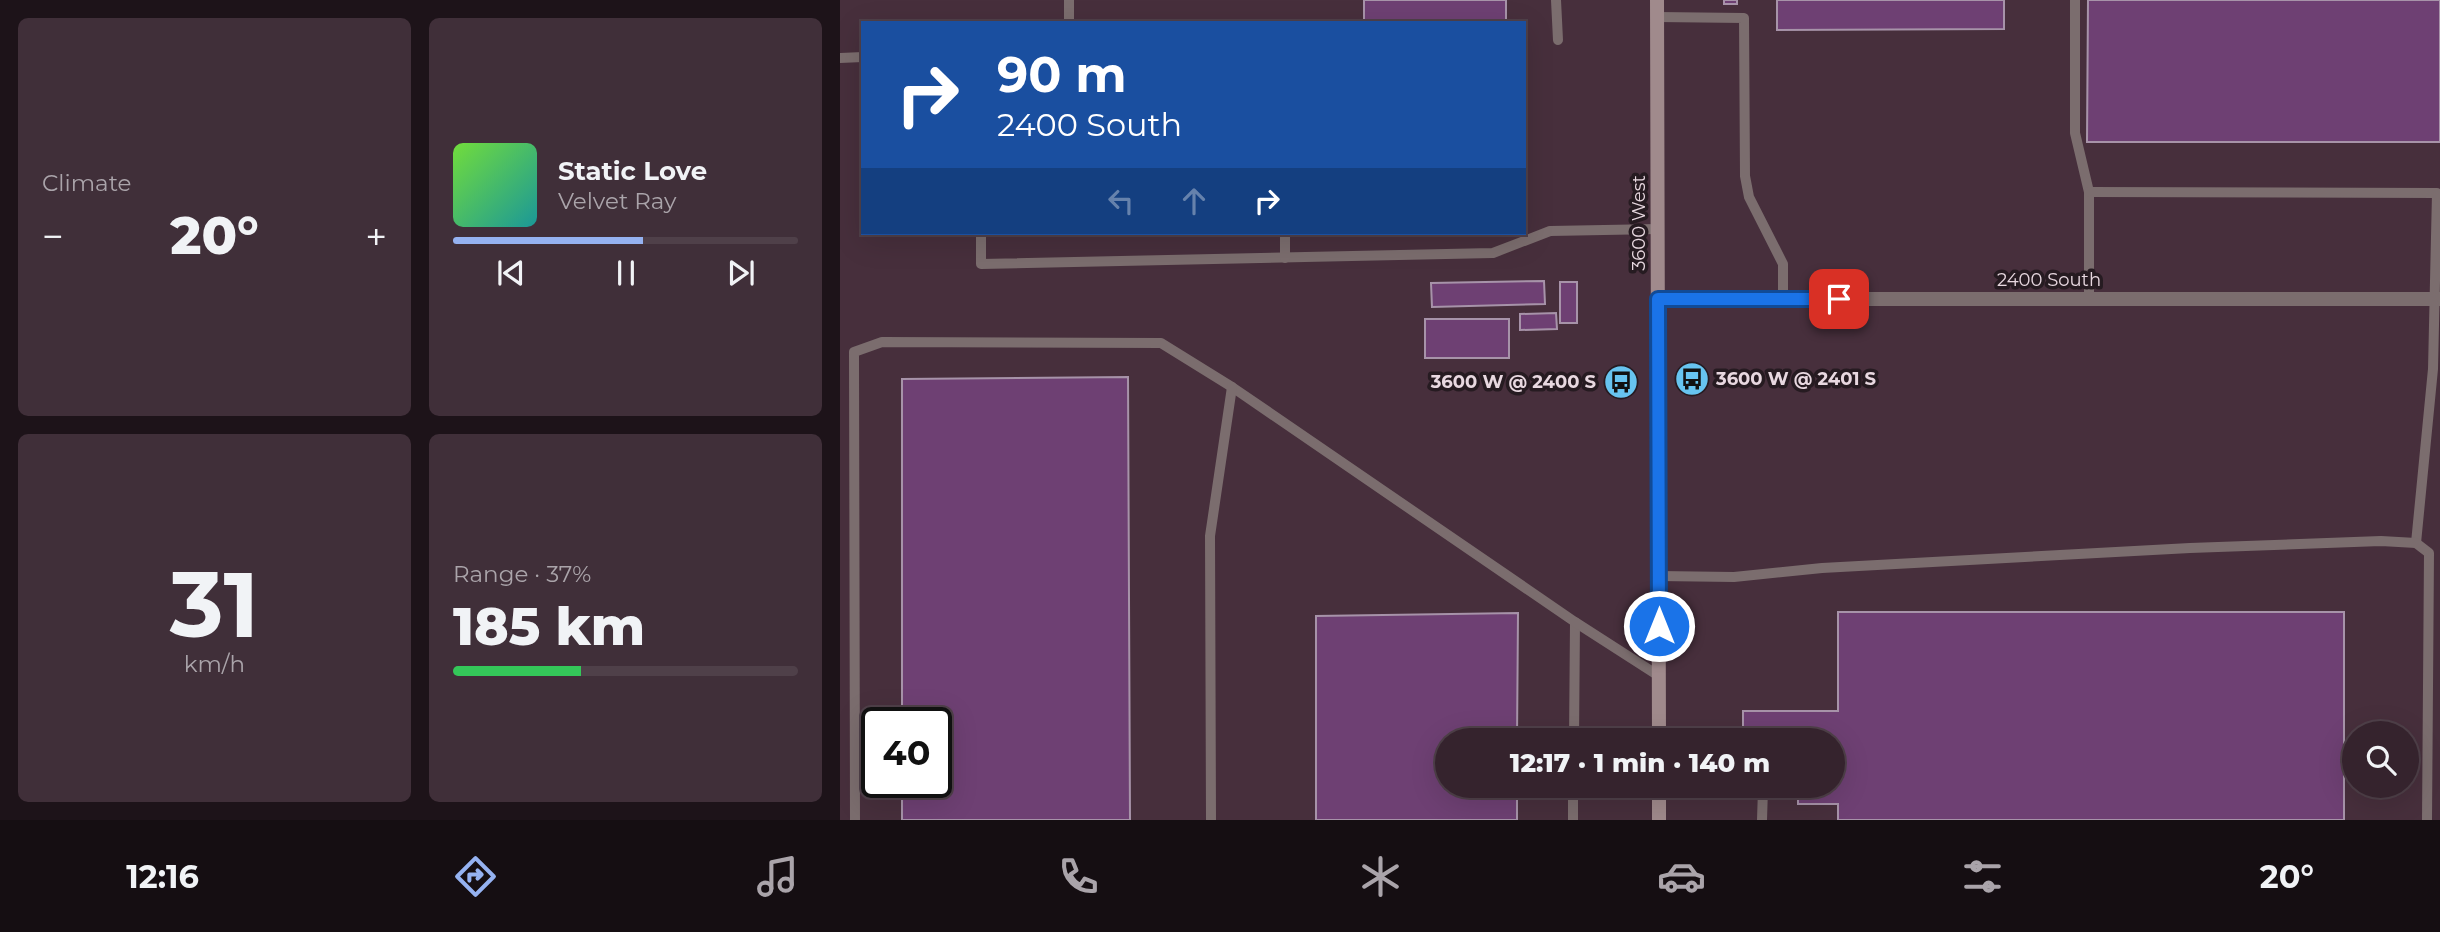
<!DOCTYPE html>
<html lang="en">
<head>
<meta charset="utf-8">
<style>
	body { margin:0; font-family:Montserrat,sans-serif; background:#402f39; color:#f1f3f6; height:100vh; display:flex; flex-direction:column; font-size:26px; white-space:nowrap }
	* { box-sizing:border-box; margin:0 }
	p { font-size:23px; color:#aaa4aa }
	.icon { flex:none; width:38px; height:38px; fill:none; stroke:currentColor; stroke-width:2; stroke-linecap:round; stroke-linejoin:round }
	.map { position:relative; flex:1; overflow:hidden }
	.drawer { display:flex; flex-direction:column; gap:18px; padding:18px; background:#1d1319; width:840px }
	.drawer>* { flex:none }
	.banner { position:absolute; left:21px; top:21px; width:665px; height:214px; border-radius:0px; box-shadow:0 7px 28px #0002,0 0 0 2px #4f4049; background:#1a4fa0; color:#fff; overflow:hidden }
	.tools { position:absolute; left:1502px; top:721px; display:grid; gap:14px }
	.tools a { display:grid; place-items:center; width:77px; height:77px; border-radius:50%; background:#35232d; box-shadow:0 7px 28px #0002,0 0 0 2px #4f4049; font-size:35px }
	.speed { position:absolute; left:21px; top:707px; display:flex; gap:14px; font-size:35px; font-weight:700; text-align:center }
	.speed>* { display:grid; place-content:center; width:91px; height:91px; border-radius:50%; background:#35232d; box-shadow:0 7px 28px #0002,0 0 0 2px #4f4049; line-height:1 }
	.speed .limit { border:4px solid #111; border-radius:10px; background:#fff; color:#111 }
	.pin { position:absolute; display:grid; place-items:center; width:60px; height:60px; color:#fff; margin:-30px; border-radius:14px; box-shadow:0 4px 10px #0006 }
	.me { position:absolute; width:77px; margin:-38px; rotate:0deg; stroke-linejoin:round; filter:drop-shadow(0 0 5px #0008) }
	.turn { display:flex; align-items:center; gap:24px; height:147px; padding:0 21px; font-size:32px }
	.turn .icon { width:91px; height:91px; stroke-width:2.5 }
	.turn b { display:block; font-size:49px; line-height:60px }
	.lanes { display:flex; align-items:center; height:66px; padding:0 21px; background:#0003; justify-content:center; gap:35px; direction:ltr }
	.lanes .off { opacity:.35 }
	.big { font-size:52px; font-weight:800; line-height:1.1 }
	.drawer .card { flex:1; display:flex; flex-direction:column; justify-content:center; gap:10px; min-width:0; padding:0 24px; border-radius:10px; background:#402f39 }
	.drawer .dial { align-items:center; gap:0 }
	.dial b { font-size:91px; line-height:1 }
	.song { display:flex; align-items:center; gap:21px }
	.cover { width:84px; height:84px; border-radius:10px; background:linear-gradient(135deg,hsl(100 70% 55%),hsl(180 70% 35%)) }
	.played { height:7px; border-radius:4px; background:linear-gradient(90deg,#95b2f1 55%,#4f4049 55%) }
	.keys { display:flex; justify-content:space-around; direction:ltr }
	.heat { display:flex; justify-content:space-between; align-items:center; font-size:38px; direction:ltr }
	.charge { height:10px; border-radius:5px; background:linear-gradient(90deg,#34c759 37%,#4f4049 0) }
	.drawer .tiles { flex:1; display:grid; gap:18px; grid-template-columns:repeat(2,1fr) }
	.trip { position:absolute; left:595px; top:728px; width:410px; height:70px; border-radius:35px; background:#35232d; box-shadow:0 7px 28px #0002,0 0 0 2px #4f4049; font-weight:800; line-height:70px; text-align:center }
	.tab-bar { display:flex; height:112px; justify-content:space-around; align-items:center; background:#150e12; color:#aaa4aa }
	.tab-bar .icon { width:49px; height:49px }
	.tab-bar .active { color:#95b2f1 }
	.tab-bar b { font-size:32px; color:#f1f3f6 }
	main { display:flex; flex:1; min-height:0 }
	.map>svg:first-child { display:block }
	.building { fill:#6e4073; stroke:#a793a9; stroke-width:2 }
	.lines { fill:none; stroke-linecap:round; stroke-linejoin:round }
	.lane { stroke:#7b6d6e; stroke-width:10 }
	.street { stroke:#7b6d6e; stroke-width:14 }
	.secondary { stroke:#a08a8c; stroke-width:14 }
	.route-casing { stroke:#114b97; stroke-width:18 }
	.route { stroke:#1a73e8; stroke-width:12 }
	.labels { text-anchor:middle; stroke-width:7; stroke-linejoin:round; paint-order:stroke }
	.street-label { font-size:18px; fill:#e8d8e0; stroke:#261b21 }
	.poi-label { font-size:18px; font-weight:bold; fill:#e8d8e0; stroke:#261b21; text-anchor:start }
</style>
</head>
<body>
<main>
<section class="drawer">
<div class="tiles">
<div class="card"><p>Climate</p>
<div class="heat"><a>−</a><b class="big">20°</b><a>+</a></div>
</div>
<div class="card">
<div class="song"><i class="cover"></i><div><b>Static Love</b><p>Velvet Ray</p></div></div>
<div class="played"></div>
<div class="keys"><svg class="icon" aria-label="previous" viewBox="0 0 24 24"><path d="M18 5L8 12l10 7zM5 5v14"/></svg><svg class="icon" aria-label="pause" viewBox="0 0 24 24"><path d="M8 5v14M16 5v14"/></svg><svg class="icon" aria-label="next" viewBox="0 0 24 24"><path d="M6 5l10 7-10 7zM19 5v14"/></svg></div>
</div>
<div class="card dial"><b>31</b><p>km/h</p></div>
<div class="card"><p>Range · 37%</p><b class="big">185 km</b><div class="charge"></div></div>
</div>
</section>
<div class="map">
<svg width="1600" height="820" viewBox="0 0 1600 820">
	<rect width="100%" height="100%" fill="#472f3c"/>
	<g class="building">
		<rect x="524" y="0" width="142" height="23"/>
		<rect x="884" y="0" width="13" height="4"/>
		<path d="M937 0H1164V29L937 30Z"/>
		<path d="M1248 0H1600V142H1247Z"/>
		<path d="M704 281 705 304 592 307 591 283Z"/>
		<rect x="720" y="282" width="17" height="41"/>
		<path d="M716 313 717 329 680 330V314Z"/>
		<rect x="585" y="319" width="84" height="39"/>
		<path d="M288 377 290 820H62V782H96V723H62V379Z"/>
		<path d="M998 612H1504V820H998V804H958V786H992V740H903V711H998Z"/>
		<path d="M678 613 677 740H607V786H677V820H476V616Z"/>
	</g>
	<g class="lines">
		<g class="lane">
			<path d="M716 0 718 40"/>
			<path d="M1235 0V133L1249 192V299"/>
			<path d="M818 17 904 18 905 176 909 197 943 264V299"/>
			<path d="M229 23V0"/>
			<path d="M0 58 23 57"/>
			<path d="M1249 192 1597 193 1593 369 1576 543"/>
			<path d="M141 233V264L653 253 710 231 818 229"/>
			<path d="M445 233V258"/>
			<path d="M818 576 894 577 982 568 1350 548 1541 541 1576 543 1589 553 1587 820"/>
			<path d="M734 740 735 622"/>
			<path d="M15 820 14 352 42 342 321 343 392 387 735 622 819 676"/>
			<path d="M371 820 370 536 392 387"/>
			<path d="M733 820V786"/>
			<path d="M922 820 923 789"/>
		</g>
		<path class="street" d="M818 299H1600"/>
		<g class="secondary">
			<path d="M817 0 819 740"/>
			<path d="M819 786V820"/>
		</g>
	</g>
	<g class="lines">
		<g class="route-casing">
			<path id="route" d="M819 626 818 299H999"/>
		</g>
		<use href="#route" class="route"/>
	</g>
	<defs>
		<g id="bus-disc" transform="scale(1.75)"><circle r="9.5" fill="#67c4f0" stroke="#261b21"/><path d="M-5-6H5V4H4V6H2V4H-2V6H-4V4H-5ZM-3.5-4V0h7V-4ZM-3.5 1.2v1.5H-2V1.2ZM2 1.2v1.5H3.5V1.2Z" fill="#111"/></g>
	</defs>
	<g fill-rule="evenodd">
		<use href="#bus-disc" x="852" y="379"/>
		<use href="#bus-disc" x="781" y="382"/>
	</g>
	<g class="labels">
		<g class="street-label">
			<text transform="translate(799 223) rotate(-90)" y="6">3600 West</text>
			<text x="1209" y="286">2400 South</text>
		</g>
		<g class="poi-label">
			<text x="876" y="385">3600 W @ 2401 S</text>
			<text x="756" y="388" text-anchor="end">3600 W @ 2400 S</text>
		</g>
	</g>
</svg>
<div class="tools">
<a><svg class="icon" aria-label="search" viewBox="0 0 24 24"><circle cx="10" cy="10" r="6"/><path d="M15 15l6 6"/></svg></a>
</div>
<div class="speed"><div class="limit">40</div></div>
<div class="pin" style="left:999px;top:299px;background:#d93025"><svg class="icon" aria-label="arrive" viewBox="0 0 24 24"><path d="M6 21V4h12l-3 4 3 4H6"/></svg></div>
<svg class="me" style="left:819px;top:626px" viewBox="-20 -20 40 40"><circle r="17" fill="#1a73e8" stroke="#fff" stroke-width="3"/><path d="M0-11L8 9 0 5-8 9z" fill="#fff"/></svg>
<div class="trip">12:17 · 1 min · 140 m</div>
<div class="banner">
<div class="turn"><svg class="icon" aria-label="right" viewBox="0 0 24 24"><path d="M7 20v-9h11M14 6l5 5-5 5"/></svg><div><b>90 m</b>2400 South</div></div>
<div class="lanes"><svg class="icon off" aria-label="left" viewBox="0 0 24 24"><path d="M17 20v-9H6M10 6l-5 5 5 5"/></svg><svg class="icon off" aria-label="ahead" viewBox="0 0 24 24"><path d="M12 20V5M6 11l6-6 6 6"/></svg><svg class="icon" aria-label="right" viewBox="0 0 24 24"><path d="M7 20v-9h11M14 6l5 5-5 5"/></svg></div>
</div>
</div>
</main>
<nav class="tab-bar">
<b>12:16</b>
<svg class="icon active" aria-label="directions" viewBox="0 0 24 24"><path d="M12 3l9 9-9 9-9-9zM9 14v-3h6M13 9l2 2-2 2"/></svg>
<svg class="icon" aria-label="music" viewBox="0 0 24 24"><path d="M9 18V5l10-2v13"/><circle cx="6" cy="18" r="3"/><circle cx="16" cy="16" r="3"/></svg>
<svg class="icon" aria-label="phone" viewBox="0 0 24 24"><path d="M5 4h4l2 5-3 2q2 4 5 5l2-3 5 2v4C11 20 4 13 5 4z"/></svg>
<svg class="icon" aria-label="climate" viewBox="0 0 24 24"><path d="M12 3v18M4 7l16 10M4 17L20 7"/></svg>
<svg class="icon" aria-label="car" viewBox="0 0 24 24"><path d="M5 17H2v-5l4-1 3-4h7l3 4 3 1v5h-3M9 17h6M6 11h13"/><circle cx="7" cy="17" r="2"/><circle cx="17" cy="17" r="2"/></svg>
<svg class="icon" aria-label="filters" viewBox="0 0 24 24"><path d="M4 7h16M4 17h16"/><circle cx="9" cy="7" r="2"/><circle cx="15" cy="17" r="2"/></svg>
<b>20°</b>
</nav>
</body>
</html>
